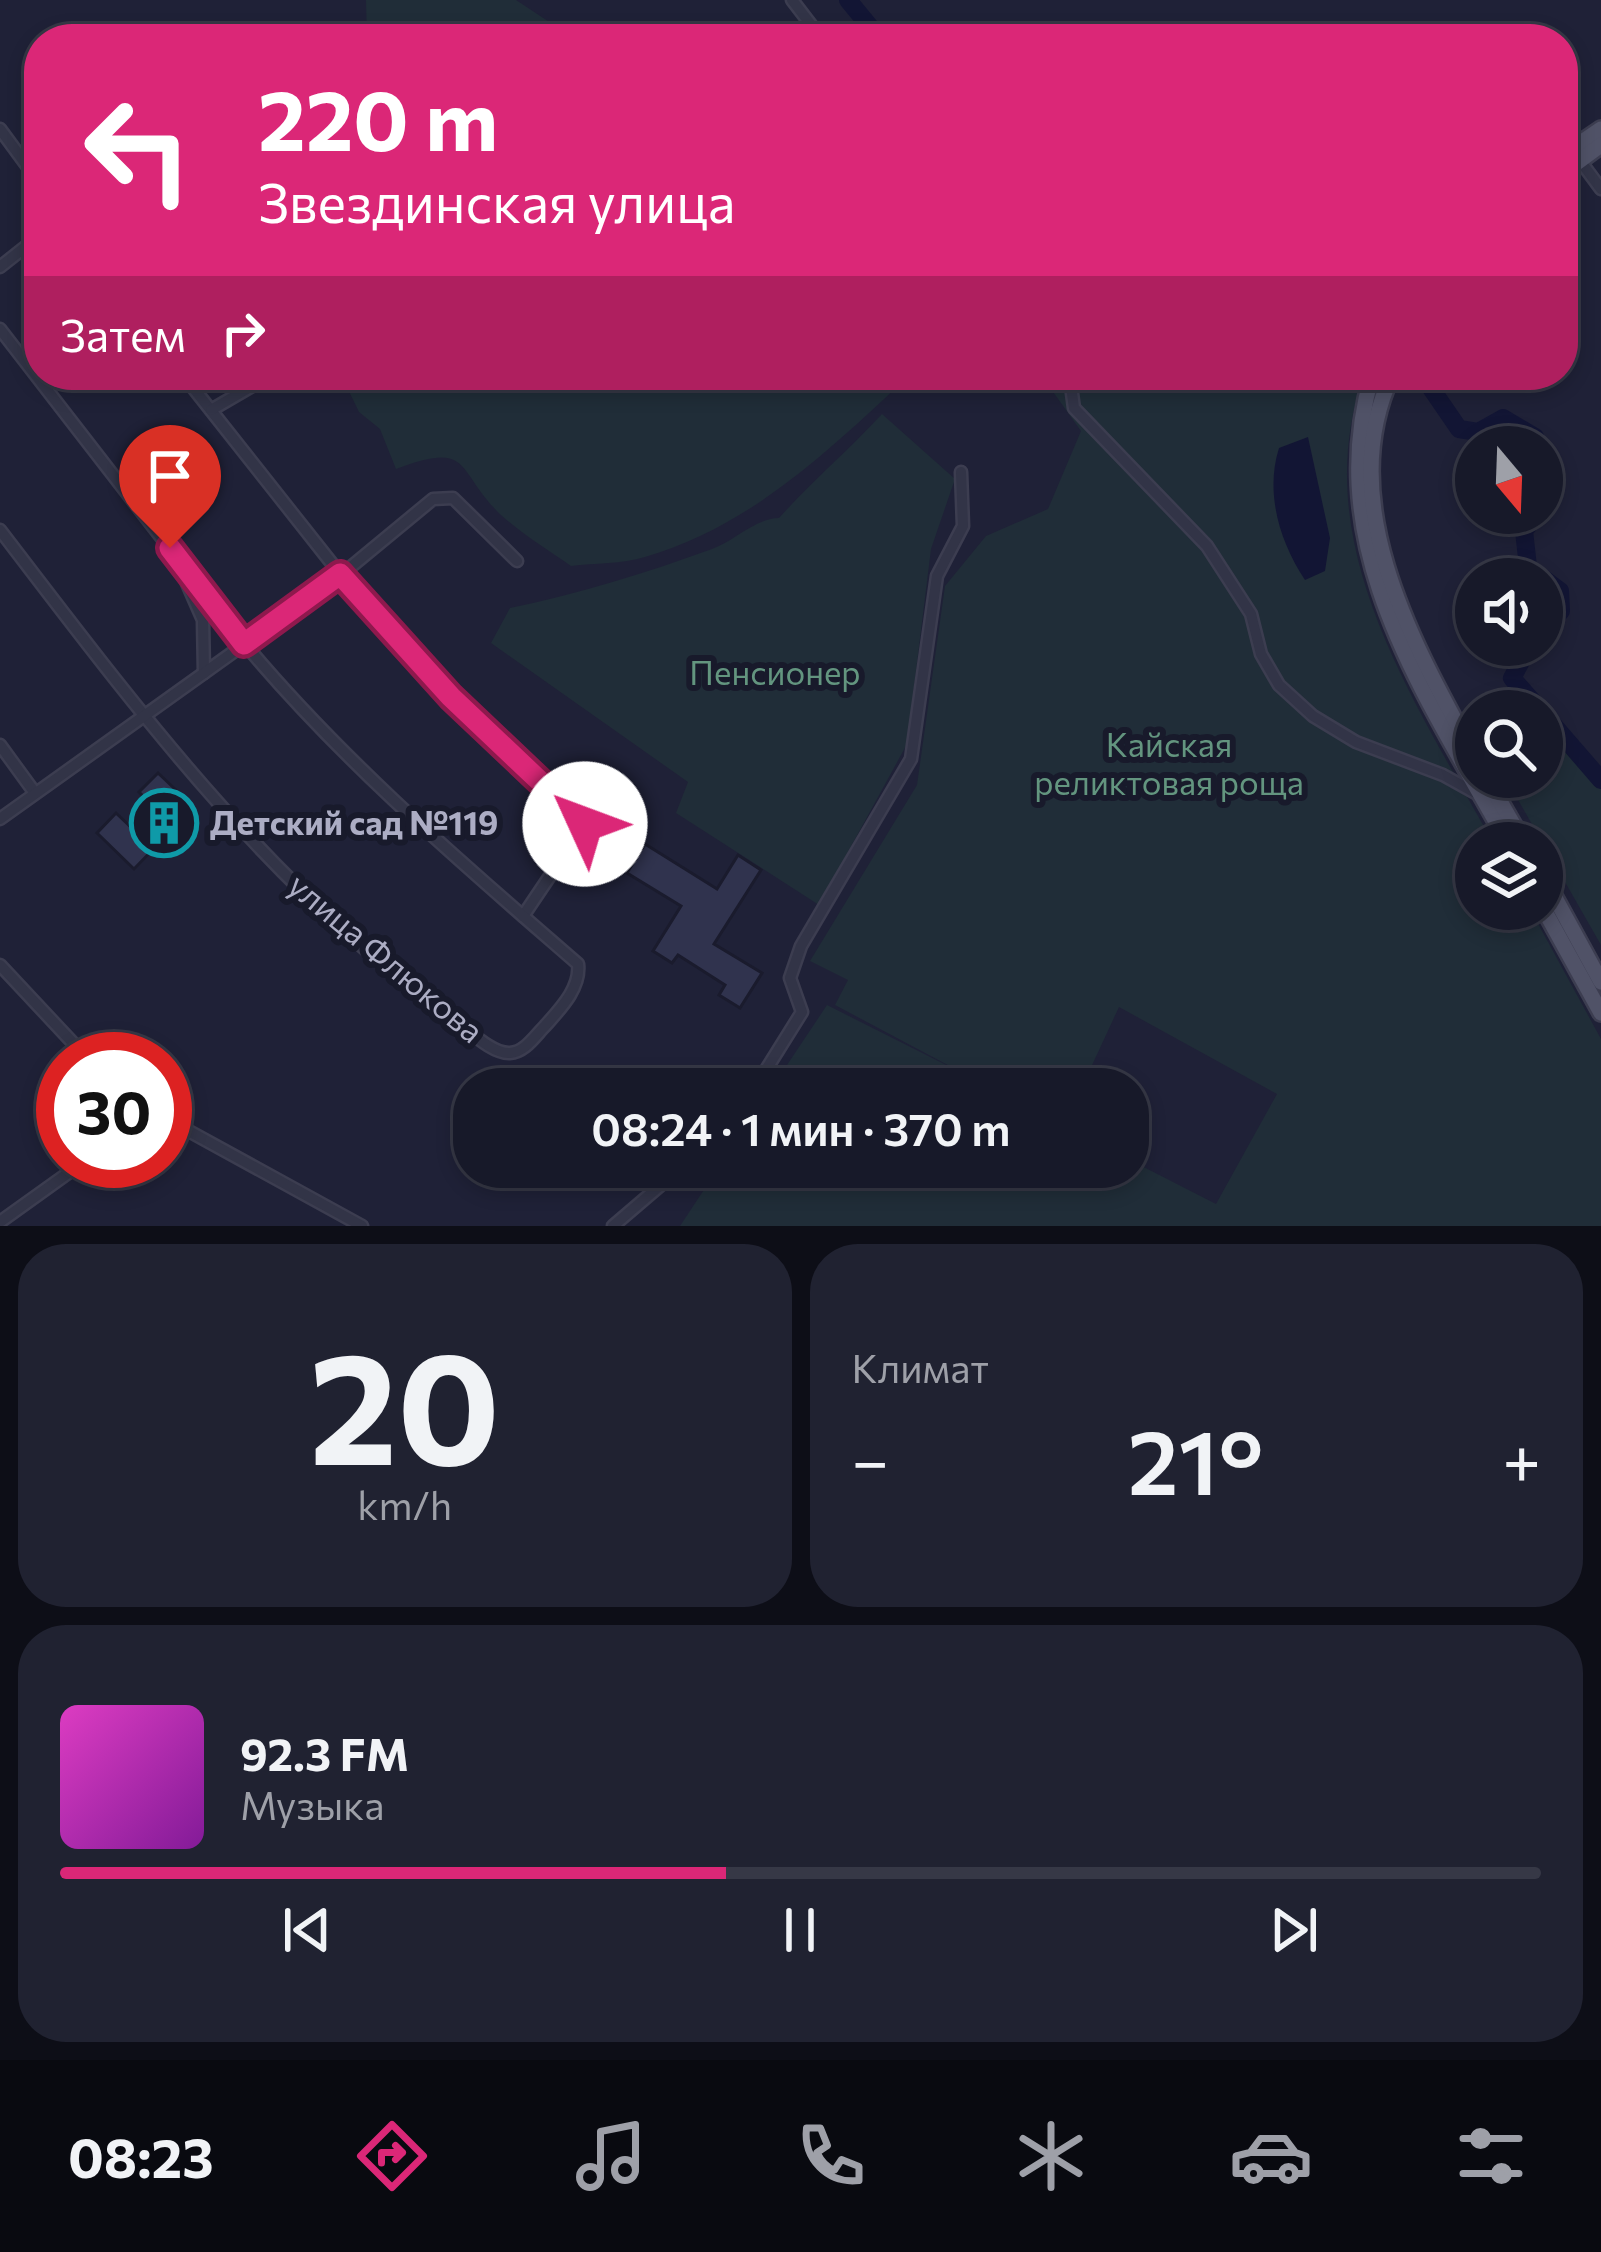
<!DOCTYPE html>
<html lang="ru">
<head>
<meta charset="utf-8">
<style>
	body { margin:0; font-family:Commissioner,sans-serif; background:#202231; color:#f1f3f6; height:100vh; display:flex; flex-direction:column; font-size:45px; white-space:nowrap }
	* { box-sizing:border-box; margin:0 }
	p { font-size:39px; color:#9ea0a8 }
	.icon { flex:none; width:66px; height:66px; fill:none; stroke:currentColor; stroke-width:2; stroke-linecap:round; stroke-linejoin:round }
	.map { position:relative; height:1226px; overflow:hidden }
	.details { display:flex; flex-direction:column; gap:18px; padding:18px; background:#0d0e17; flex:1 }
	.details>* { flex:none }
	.guide { position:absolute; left:24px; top:24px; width:1554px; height:366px; border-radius:48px; box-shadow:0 6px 18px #0003,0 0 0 3px #363846; background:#db2777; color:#fff; overflow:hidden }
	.needle { width:78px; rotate:161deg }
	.tools { position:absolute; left:1455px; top:426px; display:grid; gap:24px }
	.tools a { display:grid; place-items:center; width:108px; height:108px; border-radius:50%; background:#171929; box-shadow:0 6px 18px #0003,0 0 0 3px #363846; font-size:60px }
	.speed { position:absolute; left:36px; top:1032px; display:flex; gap:24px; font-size:60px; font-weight:700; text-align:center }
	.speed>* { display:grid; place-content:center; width:156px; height:156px; border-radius:50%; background:#171929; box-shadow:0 6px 18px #0003,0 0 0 3px #363846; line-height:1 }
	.speed .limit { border:18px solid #d22; background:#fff; color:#111 }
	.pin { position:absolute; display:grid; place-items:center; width:102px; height:102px; color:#fff; margin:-123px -51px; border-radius:50% 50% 50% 0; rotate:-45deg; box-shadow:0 0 12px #0007 }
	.pin .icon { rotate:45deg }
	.me { position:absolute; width:132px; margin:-66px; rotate:313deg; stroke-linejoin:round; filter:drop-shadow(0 0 9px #0008) }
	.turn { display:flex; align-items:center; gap:42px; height:252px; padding:0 36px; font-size:54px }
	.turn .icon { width:156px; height:156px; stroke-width:2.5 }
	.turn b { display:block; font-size:84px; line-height:102px }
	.then { display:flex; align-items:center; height:114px; padding:0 36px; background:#0003; gap:24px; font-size:45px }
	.big { font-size:90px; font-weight:600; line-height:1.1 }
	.details .card { flex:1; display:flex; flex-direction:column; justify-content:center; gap:18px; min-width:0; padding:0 42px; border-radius:48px; background:#202231 }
	.details .dial { align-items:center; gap:0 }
	.dial b { font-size:156px; line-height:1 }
	.song { display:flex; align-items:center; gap:36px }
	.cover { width:144px; height:144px; border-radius:18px; background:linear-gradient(135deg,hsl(310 70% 55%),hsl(290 70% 35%)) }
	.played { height:12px; border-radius:6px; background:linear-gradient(90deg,#db2777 45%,#363846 45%) }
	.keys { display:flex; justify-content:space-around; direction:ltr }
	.heat { display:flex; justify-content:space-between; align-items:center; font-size:66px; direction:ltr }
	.details .tiles { flex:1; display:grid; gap:18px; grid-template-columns:1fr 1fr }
	.card:last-child { grid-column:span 2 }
	.trip { position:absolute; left:453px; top:1068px; width:696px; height:120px; border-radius:48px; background:#171929; box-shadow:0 6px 18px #0003,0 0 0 3px #363846; font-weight:600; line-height:120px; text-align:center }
	.tab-bar { display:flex; height:192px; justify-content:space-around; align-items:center; background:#090a10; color:#9ea0a8 }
	.tab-bar .icon { width:84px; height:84px }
	.tab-bar .active { color:#db2777 }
	.tab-bar b { font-size:54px; color:#f1f3f6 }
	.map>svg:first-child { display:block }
	.green { fill:#202d38 }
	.water { fill:#121534 }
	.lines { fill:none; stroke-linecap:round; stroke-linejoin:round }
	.river { stroke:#121534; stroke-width:18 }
	.building { fill:#30334e; stroke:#1a1b2d; stroke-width:3 }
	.street-casing { stroke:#3c3d50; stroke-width:15 }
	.primary-casing { stroke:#3c3d50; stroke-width:20 }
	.street { stroke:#323447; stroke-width:10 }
	.primary { stroke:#505267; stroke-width:15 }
	.route-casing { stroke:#8e194d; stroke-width:30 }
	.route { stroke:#db2777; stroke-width:21 }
	.labels { text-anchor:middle; stroke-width:12; stroke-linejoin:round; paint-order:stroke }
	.park-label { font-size:33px; fill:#63957f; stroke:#181a2b }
	.poi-label { font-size:33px; font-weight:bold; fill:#acadc4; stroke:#181a2b; text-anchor:start }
	.street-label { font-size:33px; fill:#acadc4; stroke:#181a2b }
</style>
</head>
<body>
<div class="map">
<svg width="1601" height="1226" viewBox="0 0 1601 1226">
	<rect width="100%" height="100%" fill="#1f2137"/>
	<g class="green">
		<path d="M366 0H516L575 39H367Z"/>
		<path d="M341 375H910C830 449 752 526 645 557 622 564 595 563 571 566 548 550 522 534 501 515 454 470 474 440 396 469L380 429 359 412Z"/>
		<path d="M1041 375H1364C1304 544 1416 702 1493 843H1476V909H1530L1601 1039V1226H680L719 1167H1128V1159L1216 1204 1277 1094 1119 1007 1081 1089H771L827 1005 974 1079 835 1005 848 980 810 961 917 785 945 586 986 536 1048 509 1081 431Z"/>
		<path d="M882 414 955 479 931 549 907 744 819 905 676 813 688 782 491 643 510 608C578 594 646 573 712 549 734 541 756 518 779 518 812 481 848 451 882 414Z"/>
		<path d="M1559 721 1601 770V945L1505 777H1542V736Z"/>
	</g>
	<path class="water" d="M1308 437 1330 538 1325 571 1305 580C1279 541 1265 492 1279 448Z"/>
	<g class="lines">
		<g class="river">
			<path d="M848 0 880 39"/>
			<path d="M1422 375 1459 429 1478 432 1503 418 1535 437 1540 447"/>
			<path d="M1542 451C1550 469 1555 492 1542 508"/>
			<path d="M1538 513 1524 531 1528 567 1560 591 1561 611 1542 631"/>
			<path d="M1530 645 1512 678 1541 711"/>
			<path d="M1542 712 1601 780"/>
		</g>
	</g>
	<g class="building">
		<path d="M158 773 194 807 134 869 97 833 116 813 139 835 160 813 139 792Z"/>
		<path d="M645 844 717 889 738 855 761 870 714 944 762 973 740 1008 719 995 725 985 678 955 672 963 653 951 681 906 627 873Z"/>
	</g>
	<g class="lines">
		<g class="street-casing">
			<g id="street">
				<path d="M792 0 822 39"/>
				<path d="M0 129 39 182"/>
				<path d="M1578 158 1601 189"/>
				<path d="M0 267 39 236"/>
				<path d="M0 329 171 550"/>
				<path d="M183 375 341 575 451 697 585 824 523 916"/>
				<path d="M1078 375 1071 386 1074 408 1207 546 1251 614 1261 654 1279 685 1313 716 1356 742 1443 775 1479 795"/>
				<path d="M211 410 271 375"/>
				<path d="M0 530C136 708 271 890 456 1021 470 1031 492 1054 510 1053 525 1052 535 1036 545 1026 560 1009 581 988 578 964 462 863 343 762 244 643 218 612 195 580 170 548"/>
				<path d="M182 572 203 620 204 673"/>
				<path d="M0 745 35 793"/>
				<path d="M0 819 341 575 433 499 453 498 517 561"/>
				<path d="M0 965 88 1059"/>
				<path d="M754 1089 802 1012 790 978 801 946 911 759 937 576 963 526 961 472"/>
				<path d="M165 1118 362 1226"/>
				<path d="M0 1222 85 1161"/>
				<path d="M613 1226 682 1167"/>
			</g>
		</g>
		<g class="primary-casing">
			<g id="primary">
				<path d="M1563 155 1601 129"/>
				<path d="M1563 173 1601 145"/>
				<path d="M1372 375C1321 551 1427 696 1508 843"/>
				<path d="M1392 375C1331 503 1416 649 1476 759"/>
				<path d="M1486 777 1524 843"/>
				<path d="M1542 874 1601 982"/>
				<path d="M1542 906 1601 1013"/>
			</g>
		</g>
		<use href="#street" class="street"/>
		<use href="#primary" class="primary"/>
	</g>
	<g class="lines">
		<g class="route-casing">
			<path id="route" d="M170 548 244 644 340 574 451 697 585 824"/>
		</g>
		<use href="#route" class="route"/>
	</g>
	<defs>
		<g id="building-ring" transform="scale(3.45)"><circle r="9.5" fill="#181a2b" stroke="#0f9aa8" stroke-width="1.5"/><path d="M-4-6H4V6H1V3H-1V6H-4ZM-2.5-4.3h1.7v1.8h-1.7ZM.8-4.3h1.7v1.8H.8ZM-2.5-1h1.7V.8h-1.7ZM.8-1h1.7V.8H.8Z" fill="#0f9aa8"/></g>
	</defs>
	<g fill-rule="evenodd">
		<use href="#building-ring" x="164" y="823"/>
	</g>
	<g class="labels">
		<g class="park-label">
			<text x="775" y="685">Пенсионер</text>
			<text x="1169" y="757">Кайская<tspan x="1169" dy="38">реликтовая роща</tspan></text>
		</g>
		<g class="poi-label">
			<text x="210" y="835">Детский сад №119</text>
		</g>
		<g class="street-label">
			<text transform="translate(386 958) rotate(40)" y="12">улица Флюкова</text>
		</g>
	</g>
</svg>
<div class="tools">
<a><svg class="needle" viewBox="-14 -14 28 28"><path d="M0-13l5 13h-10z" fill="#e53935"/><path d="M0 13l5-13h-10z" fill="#9ea0a8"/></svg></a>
<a><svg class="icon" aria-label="sound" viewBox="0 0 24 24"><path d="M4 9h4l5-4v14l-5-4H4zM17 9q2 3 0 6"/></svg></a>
<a><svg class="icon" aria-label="search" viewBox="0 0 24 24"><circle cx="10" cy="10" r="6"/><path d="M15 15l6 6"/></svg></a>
<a><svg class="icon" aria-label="layers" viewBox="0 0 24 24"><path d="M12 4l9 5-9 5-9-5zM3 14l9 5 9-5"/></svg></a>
</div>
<div class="speed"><div class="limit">30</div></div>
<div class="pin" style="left:170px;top:548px;background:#d93025"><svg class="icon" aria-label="arrive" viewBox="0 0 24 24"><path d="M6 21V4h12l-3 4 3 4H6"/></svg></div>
<svg class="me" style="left:585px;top:824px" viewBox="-20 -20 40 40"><circle r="19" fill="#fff"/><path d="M0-13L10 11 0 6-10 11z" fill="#db2777"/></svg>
<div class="trip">08:24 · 1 мин · 370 m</div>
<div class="guide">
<div class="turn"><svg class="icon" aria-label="left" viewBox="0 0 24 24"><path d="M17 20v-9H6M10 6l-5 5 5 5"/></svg><div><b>220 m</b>Звездинская улица</div></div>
<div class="then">Затем<svg class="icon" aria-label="right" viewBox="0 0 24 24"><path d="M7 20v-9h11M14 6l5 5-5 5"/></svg></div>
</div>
</div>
<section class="details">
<div class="tiles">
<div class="card dial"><b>20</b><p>km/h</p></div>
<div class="card"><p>Климат</p>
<div class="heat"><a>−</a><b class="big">21°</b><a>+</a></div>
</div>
<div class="card">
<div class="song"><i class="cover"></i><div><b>92.3 FM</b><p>Музыка</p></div></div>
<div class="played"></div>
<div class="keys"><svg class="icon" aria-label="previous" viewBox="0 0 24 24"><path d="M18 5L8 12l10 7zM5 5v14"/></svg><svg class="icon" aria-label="pause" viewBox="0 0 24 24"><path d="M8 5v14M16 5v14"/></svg><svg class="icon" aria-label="next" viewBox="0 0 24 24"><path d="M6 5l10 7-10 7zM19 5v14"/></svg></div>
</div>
</div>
</section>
<nav class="tab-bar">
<b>08:23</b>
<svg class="icon active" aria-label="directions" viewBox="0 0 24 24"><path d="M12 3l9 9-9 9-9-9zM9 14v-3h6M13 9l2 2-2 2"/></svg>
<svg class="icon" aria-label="music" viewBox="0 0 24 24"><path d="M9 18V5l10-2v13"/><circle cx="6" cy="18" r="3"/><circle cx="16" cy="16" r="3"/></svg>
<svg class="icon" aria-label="phone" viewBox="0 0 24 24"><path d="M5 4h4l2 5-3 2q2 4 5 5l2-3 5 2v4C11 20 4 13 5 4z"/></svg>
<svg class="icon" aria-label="climate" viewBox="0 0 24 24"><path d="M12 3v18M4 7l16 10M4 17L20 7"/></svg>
<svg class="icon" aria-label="car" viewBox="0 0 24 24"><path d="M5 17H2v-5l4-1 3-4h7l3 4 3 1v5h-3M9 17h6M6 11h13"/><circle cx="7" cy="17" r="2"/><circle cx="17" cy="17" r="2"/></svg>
<svg class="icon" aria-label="filters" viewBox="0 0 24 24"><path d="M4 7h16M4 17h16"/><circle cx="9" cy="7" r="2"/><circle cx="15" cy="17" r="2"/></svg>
</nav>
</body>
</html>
